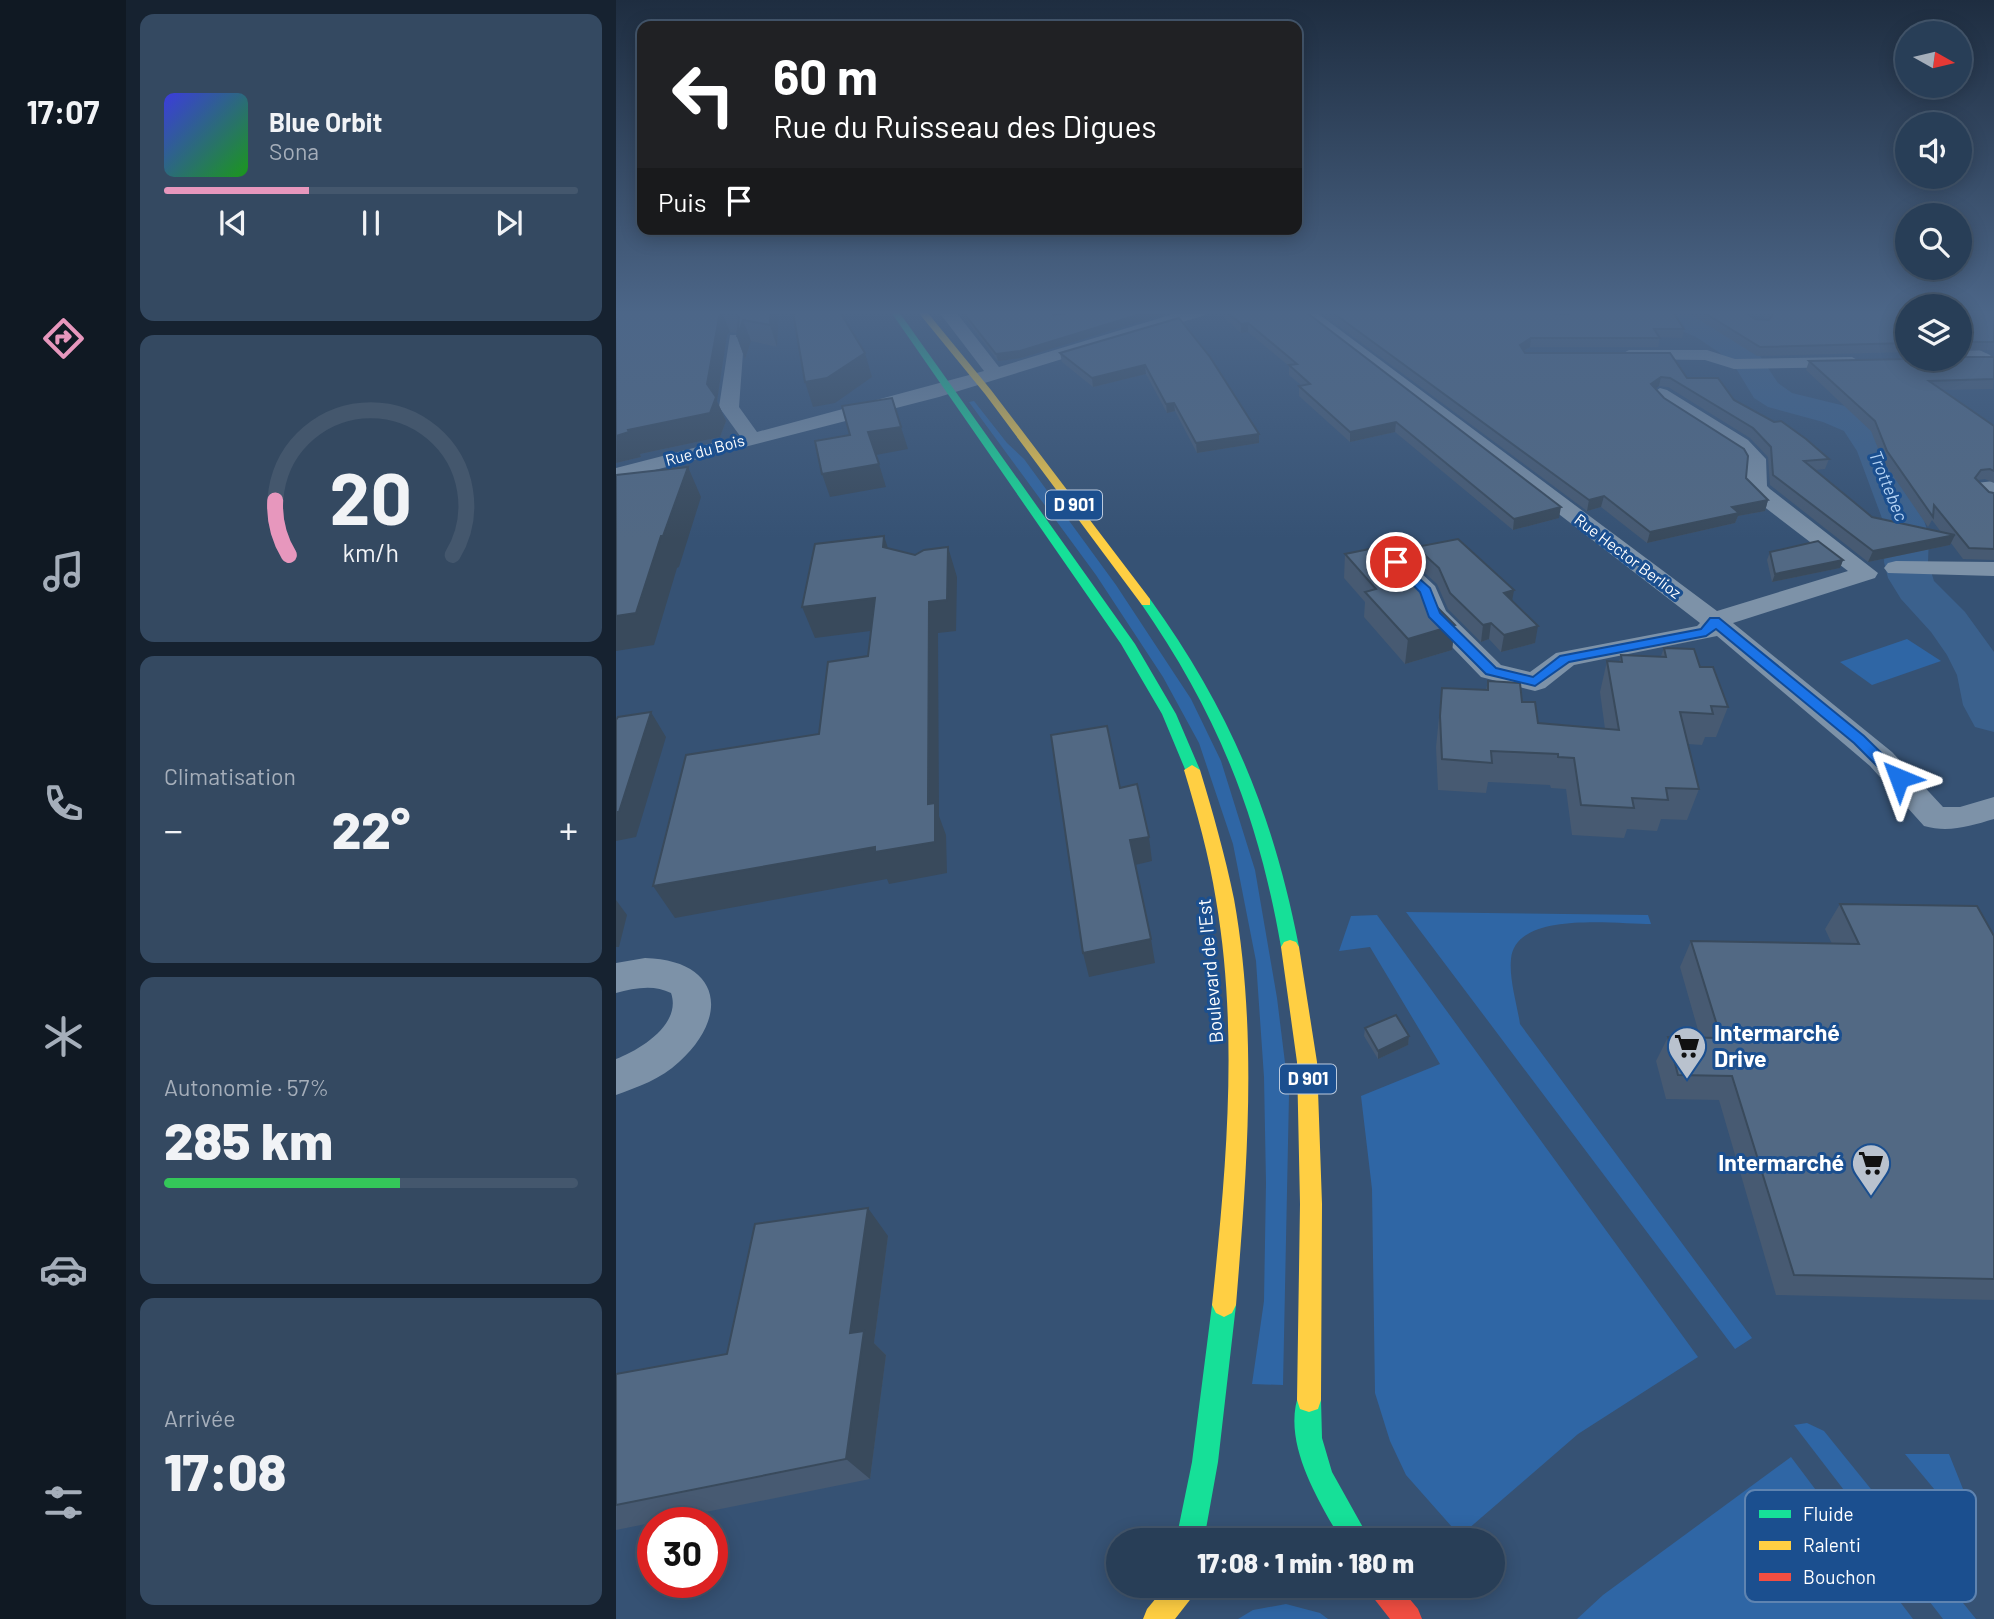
<!DOCTYPE html>
<html lang="fr">
<head>
<meta charset="utf-8">
<style>
	body { margin:0; font-family:Barlow,sans-serif; background:#344961; color:#f1f3f6; height:100vh; display:flex; flex-direction:column; font-size:26px; white-space:nowrap }
	* { box-sizing:border-box; margin:0 }
	p { font-size:23px; color:#a5aeba }
	.icon { flex:none; width:38px; height:38px; fill:none; stroke:currentColor; stroke-width:2; stroke-linecap:round; stroke-linejoin:round }
	.map { position:relative; flex:1; overflow:hidden }
	.side { display:flex; flex-direction:column; gap:14px; padding:14px; background:#162230; width:490px }
	.side>* { flex:none }
	.guide { position:absolute; left:21px; top:21px; width:665px; height:214px; border-radius:14px; box-shadow:0 4px 18px #0003,0 0 0 2px #44576d; background:#202124; color:#fff; overflow:hidden }
	.needle { width:46px; rotate:98deg }
	.tools { position:absolute; left:1279px; top:21px; display:grid; gap:14px }
	.tools a { display:grid; place-items:center; width:77px; height:77px; border-radius:50%; background:#283e57; box-shadow:0 4px 18px #0003,0 0 0 2px #44576d; font-size:35px }
	.speed { position:absolute; left:21px; top:1507px; display:flex; gap:14px; font-size:35px; font-weight:700; text-align:center }
	.speed>* { display:grid; place-content:center; width:91px; height:91px; border-radius:50%; background:#283e57; box-shadow:0 4px 18px #0003,0 0 0 2px #44576d; line-height:1 }
	.speed .limit { border:10px solid #d22; background:#fff; color:#111 }
	.pin { position:absolute; display:grid; place-items:center; width:60px; height:60px; color:#fff; margin:-30px; border:4px solid #fff; border-radius:50%; box-shadow:0 2px 7px #0007 }
	.me { position:absolute; width:77px; margin:-38px; rotate:316deg; stroke-linejoin:round; filter:drop-shadow(0 0 5px #0008) }
	.turn { display:flex; align-items:center; gap:24px; height:147px; padding:0 21px; font-size:32px }
	.turn .icon { width:91px; height:91px; stroke-width:2.5 }
	.turn b { display:block; font-size:49px; line-height:60px }
	.then { display:flex; align-items:center; height:66px; padding:0 21px; background:#0003; gap:14px; font-size:26px }
	.big { font-size:52px; font-weight:800; line-height:1.1 }
	.side .tile { flex:1; display:flex; flex-direction:column; justify-content:center; gap:10px; min-width:0; padding:0 24px; border-radius:14px; background:#344961 }
	.side .dial { align-items:center; gap:0 }
	.dial svg { height:182px; overflow:visible; fill:none; stroke:#44576d; stroke-width:7; stroke-linecap:round; text-anchor:middle }
	.dial text { fill:#f1f3f6; stroke:none }
	.song { display:flex; align-items:center; gap:21px }
	.cover { width:84px; height:84px; border-radius:10px; background:linear-gradient(135deg,hsl(240 70% 55%),hsl(120 70% 35%)) }
	.played { height:7px; border-radius:4px; background:linear-gradient(90deg,#e797bd 35%,#44576d 35%) }
	.keys { display:flex; justify-content:space-around; direction:ltr }
	.heat { display:flex; justify-content:space-between; align-items:center; font-size:38px; direction:ltr }
	.charge { height:10px; border-radius:5px; background:linear-gradient(90deg,#34c759 57%,#44576d 0) }
	.trip { position:absolute; left:490px; top:1528px; width:399px; height:70px; border-radius:35px; background:#283e57; box-shadow:0 4px 18px #0003,0 0 0 2px #44576d; font-weight:800; line-height:70px; text-align:center }
	main { display:flex; flex:1; min-height:0 }
	.menu { display:flex; flex-direction:column; width:126px; justify-content:space-around; align-items:center; background:#101923; color:#a5aeba }
	.menu .icon { width:49px; height:49px }
	.menu .selected { color:#e797bd }
	.menu b { font-size:32px; color:#f1f3f6 }
	.map>svg:first-child { display:block }
	.green { fill:#2f66a5 }
	.lines { fill:none; stroke-linecap:round; stroke-linejoin:round }
	.river { fill:#3b618d; fill-rule:evenodd }
	.street { fill:#7d92a8; fill-rule:evenodd }
	.fast { fill:#16e098; fill-rule:evenodd }
	.slow { fill:#ffcf43; fill-rule:evenodd }
	.jam { fill:#f24e42; fill-rule:evenodd }
	.wall { fill:#475a72 }
	.shaded-wall { fill:#394a5c }
	.building { fill:#526984; stroke:#394a5c; stroke-width:2 }
	.route { fill:#1a73e8; stroke:#114b97; stroke-width:2 }
	.labels { text-anchor:middle; stroke-width:6; stroke-linejoin:round; paint-order:stroke }
	.far-street-label { font-size:16px; fill:#fff; stroke:#1b4f8f }
	.far-water-label { font-size:18px; font-style:italic; fill:#b5d3f5; stroke:#1b4f8f }
	.shield { fill:#1b4f8f; stroke:#bbcadd; stroke-width:2 }
	.shield-label { font-size:18px; font-weight:bold; fill:#fff }
	.street-label { font-size:19px; fill:#fff; stroke:#1b4f8f }
	.near-poi-label { font-size:23px; font-weight:bold; fill:#fff; stroke:#1b4f8f; text-anchor:start }
	.key { fill:#1b4f8f; stroke:#5f84b1; stroke-width:2 }
	.key-label { font-size:19px; fill:#fff }
</style>
</head>
<body>
<main>
<nav class="menu">
<b>17:07</b>
<svg class="icon selected" aria-label="directions" viewBox="0 0 24 24"><path d="M12 3l9 9-9 9-9-9zM9 14v-3h6M13 9l2 2-2 2"/></svg>
<svg class="icon" aria-label="music" viewBox="0 0 24 24"><path d="M9 18V5l10-2v13"/><circle cx="6" cy="18" r="3"/><circle cx="16" cy="16" r="3"/></svg>
<svg class="icon" aria-label="phone" viewBox="0 0 24 24"><path d="M5 4h4l2 5-3 2q2 4 5 5l2-3 5 2v4C11 20 4 13 5 4z"/></svg>
<svg class="icon" aria-label="climate" viewBox="0 0 24 24"><path d="M12 3v18M4 7l16 10M4 17L20 7"/></svg>
<svg class="icon" aria-label="car" viewBox="0 0 24 24"><path d="M5 17H2v-5l4-1 3-4h7l3 4 3 1v5h-3M9 17h6M6 11h13"/><circle cx="7" cy="17" r="2"/><circle cx="17" cy="17" r="2"/></svg>
<svg class="icon" aria-label="filters" viewBox="0 0 24 24"><path d="M4 7h16M4 17h16"/><circle cx="9" cy="7" r="2"/><circle cx="15" cy="17" r="2"/></svg>
</nav>
<section class="side">
<div class="tile">
<div class="song"><i class="cover"></i><div><b>Blue Orbit</b><p>Sona</p></div></div>
<div class="played"></div>
<div class="keys"><svg class="icon" aria-label="previous" viewBox="0 0 24 24"><path d="M18 5L8 12l10 7zM5 5v14"/></svg><svg class="icon" aria-label="pause" viewBox="0 0 24 24"><path d="M8 5v14M16 5v14"/></svg><svg class="icon" aria-label="next" viewBox="0 0 24 24"><path d="M6 5l10 7-10 7zM19 5v14"/></svg></div>
</div>
<div class="tile dial"><svg viewBox="0 0 100 80">
<path d="M14 69A42 42 0 1 1 86 69"/>
<path d="M14 69A42 42 0 0 1 8 45" stroke="#e797bd"/>
<text x="50" y="56" font-size="32" font-weight="700">20</text>
<text x="50" y="72" font-size="11">km/h</text>
</svg></div>
<div class="tile"><p>Climatisation</p>
<div class="heat"><a>−</a><b class="big">22°</b><a>+</a></div>
</div>
<div class="tile"><p>Autonomie · 57%</p><b class="big">285 km</b><div class="charge"></div></div>
<div class="tile"><p>Arrivée</p><b class="big">17:08</b></div>
</section>
<div class="map">
<svg width="1378" height="1619" viewBox="0 0 1378 1619">
	<rect width="100%" height="100%" fill="#365274"/>
	<g class="green">
		<path d="M358 401 391 443 408 459 500 585 575 699 605 761 639 870 661 998 673 1095 667 1385 636 1384 648 1301 650 1183 648 1077 640 961 617 844 583 743 547 677 480 575 353 402Z"/>
		<path d="M1291 639 1325 661 1256 685 1224 662Z"/>
		<path d="M790 912 1032 915 1035 924C1000 924 899 910 895 959 893 979 901 1004 904 1024L1136 1338 1119 1349Z"/>
		<path d="M761 915 1082 1357 962 1434 844 1536 790 1475 774 1441 759 1393 756 1189 745 1096 824 1064 754 947 723 951 735 916Z"/>
		<path d="M1191 1423 1208 1431 1360 1619H1327L1178 1425Z"/>
		<path d="M1289 1454H1333L1361 1524 1358 1527 1348 1525Z"/>
		<path d="M1175 1457 1297 1619H961L987 1595Z"/>
		<path d="M670 1604 704 1613 712 1619H622L637 1610Z"/>
	</g>
	<g class="lines">
		<path class="river" d="M828 312H858L857 316 1075 312 1126 340 1144 356 1162 383 1176 393 1229 406 1253 416 1272 440 1307 517 1313 536 1312 562 1318 581 1349 612 1378 652V732L1359 727 1347 705 1341 675 1331 655 1315 632 1285 599 1272 578 1268 562 1270 529 1241 451 1228 431 1207 422 1152 407 1138 398 1121 370 1104 353 1080 337 1047 323 879 335 836 330 827 318Z"/>
		<g class="street">
			<path d="M323 312H340L383 367 564 312H591L589 315 323 397 0 480V468L124 436 103 407 114 335H126L128 339 123 407 141 432 368 371Z"/>
			<path d="M681 312H700L1101 611 1232 571 1138 499 1129 487 1131 466 1127 457 1047 405 1035 394 1044 388 1051 390 1132 440 1150 459 1151 486 1154 489 1262 573 1259 578 1117 623 1276 752 1327 807H1344L1378 797V819C1354 826 1333 833 1308 826L1254 766 1101 636 958 665 929 688 919 691 865 677 809 619 798 594 768 562 772 557H788L819 586 830 611 885 665 914 672 940 653 1081 626 1084 623Z"/>
			<path d="M1344 341 1374 355 1377 359 1368 364 1344 353Z"/>
			<path d="M1013 350H1091L1119 359 1236 357 1245 362 1236 367 1118 369 1089 360 1007 359 1004 355Z"/>
			<path d="M1378 481V493H1360L1357 488 1360 483Z"/>
			<path d="M1280 561 1378 562V576L1272 573 1268 568 1272 563Z"/>
			<path d="M29 958C104 960 115 1015 63 1062 45 1079 22 1087 0 1095V1059C24 1050 66 1024 55 993 38 984 18 988 0 993V963Z"/>
		</g>
		<g class="fast">
			<path d="M275 312H283L519 644 560 714 584 770 581 774H571L546 714 505 644Z"/>
			<path d="M530 598 534 599C614 710 657 813 683 947L680 952 674 954 668 952 665 947C642 814 601 713 524 602Z"/>
			<path d="M608 1293 616 1297 620 1305 602 1462 588 1540H560L576 1462 596 1305 600 1297Z"/>
			<path d="M693 1388 702 1391 705 1400 706 1438 716 1472 754 1540H725C702 1499 664 1440 684 1391Z"/>
		</g>
		<g class="slow">
			<path d="M302 312H311L375 390 534 599V605H526L369 394Z"/>
			<path d="M576 765 584 770C597 813 609 855 618 899 642 1033 631 1171 620 1305L616 1313 608 1317 600 1313 596 1305C610 1171 623 1034 600 900 593 855 581 813 568 770Z"/>
			<path d="M674 940 680 942 683 947 701 1062 706 1204 705 1400 702 1409 693 1412 684 1409 681 1400 684 1204 681 1062 665 947 668 942Z"/>
			<path d="M550 1586H581L577 1596 559 1619H527L531 1609Z"/>
		</g>
		<path class="jam" d="M752 1586H783L802 1609 806 1619H774L756 1596Z"/>
	</g>
	<g class="wall">
		<path d="M0 312H163L161 347 135 341 129 359 121 337V333L114 332 111 335 101 401 110 421 104 437 24 454 25 457 0 463Z"/>
		<path d="M344 312H437L438 315 456 312H553L405 358 382 361Z"/>
		<path d="M602 312H690L943 518 897 530 779 432 734 442 683 396V386H686L673 375V366L632 332 625 333Z"/>
		<path d="M704 312H919L1068 329 1066 338 1044 337 1042 347H914L908 351 909 353 1071 378 1118 400 1213 459 1209 469 1199 470 1256 517 1325 532 1316 520 1312 527 1267 461 1255 431 1190 370 1193 361 1378 357 1377 389 1326 390 1378 426V483L1369 479 1362 480 1373 492 1378 493V560L1347 559 1335 543 1334 545 1252 562 1154 485 1152 457 1134 438 1052 387 1043 386 1039 389 1152 500 1149 511 1122 516 1119 523 1031 543 985 507 971 511Z"/>
		<path d="M1071 312H1129L1139 319 1152 320 1143 312H1291L1292 313V352L1141 356Z"/>
		<path d="M1344 312H1378V350L1344 351Z"/>
		<path d="M563 318 643 434V443L581 453 559 411 551 413 530 374 477 387 446 362 444 353Z"/>
		<path d="M800 547 896 601 919 643 885 652 873 639 865 642 832 609 821 584 798 563Z"/>
		<path d="M1154 552 1227 560 1224 568 1156 582 1151 560Z"/>
		<path d="M729 554 810 596 839 625 836 650 789 664 748 617 749 602 728 578Z"/>
		<path d="M1048 648 1084 667 1112 707 1100 737H1089L1086 745 1072 744 1083 789 1071 820 1045 819 1041 831 1011 829 1008 838 956 835 950 789 935 788 934 785 872 782 870 793 822 790 820 747 826 688 870 690 872 681 906 702 922 723 989 729 984 692 991 661 1003 662 1005 655 1045 656Z"/>
		<path d="M1224 904 1378 936V1300L1160 1295 1103 1100 1050 1099 1040 1061 1052 1037H1084L1064 967 1075 941 1216 944 1209 929Z"/>
		<path d="M749 1028 793 1036 792 1045 762 1059 748 1036Z"/>
		<path d="M272 1236 258 1343 270 1355 254 1479 0 1530V1374L111 1354Z"/>
	</g>
	<g class="shaded-wall">
		<path d="M104 312H106L114 332 111 335 101 401 110 421 104 437 24 454 25 457 0 463V436L12 430 91 384Z"/>
		<path d="M154 312H163L161 347 154 325Z"/>
		<path d="M531 312 553 313 405 358 382 361 380 354Z"/>
		<path d="M127 320 135 341 129 359 121 337Z"/>
		<path d="M632 323V332L625 333V324Z"/>
		<path d="M915 338 914 347 902 354 904 345Z"/>
		<path d="M249 353 256 377 219 403 197 407 189 382Z"/>
		<path d="M529 365 530 374 477 387 476 378Z"/>
		<path d="M1045 377 1043 386 1032 394 1035 384Z"/>
		<path d="M558 403 559 411 551 413 550 404Z"/>
		<path d="M780 422 779 432 734 442V432Z"/>
		<path d="M285 427 292 449 260 455 252 432Z"/>
		<path d="M643 434V443L581 453 580 443Z"/>
		<path d="M263 464 270 487 214 497 206 474Z"/>
		<path d="M72 467 85 497 63 567 61 568 38 645 0 651V616L45 536Z"/>
		<path d="M988 496 985 507 971 511 973 500Z"/>
		<path d="M1152 500 1149 511 1122 516 1119 523 1031 543 1034 532 1116 507Z"/>
		<path d="M945 507 943 518 897 530 898 519Z"/>
		<path d="M1339 535 1334 545 1252 562 1257 551Z"/>
		<path d="M268 536 278 566 267 547Z"/>
		<path d="M332 547 341 577 340 631 322 633 323 816 330 835 331 873 273 884 271 879 59 918 37 886 312 804 313 602Z"/>
		<path d="M1227 560 1224 568 1156 582 1159 574Z"/>
		<path d="M898 590 895 607 888 593Z"/>
		<path d="M259 598 270 629 199 638 186 607Z"/>
		<path d="M875 623 873 639 865 642 867 625Z"/>
		<path d="M839 625 836 650 789 664 792 639Z"/>
		<path d="M922 626 919 643 885 652 888 635Z"/>
		<path d="M35 712 50 737 20 837 0 841V812Z"/>
		<path d="M533 837 536 861 519 865 514 840Z"/>
		<path d="M0 900 11 915 3 947H0Z"/>
		<path d="M535 939 539 963 473 977 467 953Z"/>
		<path d="M793 1036 792 1045 762 1059V1051Z"/>
		<path d="M252 1208 272 1236 258 1343 270 1355 254 1479 230 1459 234 1333Z"/>
	</g>
	<g class="building">
		<path d="M6 312H104L91 384 100 397 94 413 12 430 13 432 0 436V314Z"/>
		<path d="M120 312H154V325L127 320 121 337 123 318Z"/>
		<path d="M177 312H224L249 353 211 378 189 382Z"/>
		<path d="M347 312H437L438 315 456 312H531L404 351 380 354Z"/>
		<path d="M611 312H690L945 507 898 519 780 422 734 432 683 386 694 384 673 365 681 364 632 323 625 324Z"/>
		<path d="M716 312H919L952 314 958 312H1057L1068 329H1038L1044 338H915L904 345 909 353H1054L1071 378H1102L1118 400 1158 422 1165 421 1190 439 1213 459 1188 461 1256 517 1339 535 1257 551 1157 475 1155 447 1137 428 1054 378 1045 377 1035 384 1048 398 1128 449 1132 456 1130 478 1152 500 1116 507 1123 513 1034 532 988 496 973 500Z"/>
		<path d="M1087 312H1129L1139 319 1153 320 1157 314 1156 312H1291L1292 313V343L1144 347Z"/>
		<path d="M1344 312H1378V342H1348L1345 347H1344Z"/>
		<path d="M563 318 594 357 643 434 580 443 558 403 550 404 529 365 476 378 444 353Z"/>
		<path d="M1344 357H1378V379L1313 381 1378 426V471L1374 469 1365 470 1359 478 1373 492 1378 493V549L1353 548 1318 505 1317 517 1271 451 1259 421 1193 361 1292 359H1344Z"/>
		<path d="M276 398 285 427 252 432 263 464 206 474 199 441 234 435 226 406Z"/>
		<path d="M72 467 47 536H45L20 613 0 616V475Z"/>
		<path d="M268 536 267 547 299 555 308 550 332 547 331 600 313 602 312 804 319 803V842L259 852V847L37 886 70 755 203 734 212 662 252 656 259 598 186 607 199 544Z"/>
		<path d="M842 539 898 590 888 593 922 626 888 635 875 623 867 625 834 593 823 568 800 547Z"/>
		<path d="M1202 541 1227 560 1159 574 1154 552Z"/>
		<path d="M773 545 798 571 810 596 839 625 792 639 749 592 760 589 729 554Z"/>
		<path d="M1048 648 1078 649 1084 667H1097L1112 707 1095 706 1097 714 1064 712 1083 789 1050 788 1052 800 1016 798 1018 808 965 805 958 758 942 757V754L875 751 876 763 826 759 824 716 826 688 872 690V681L904 683 906 702H919L922 723 1003 730 991 661 1006 662 1005 655 1050 657Z"/>
		<path d="M35 712 3 812H0V720L2 717Z"/>
		<path d="M491 726 504 788 521 784 533 837 514 840 535 939 467 953 435 735Z"/>
		<path d="M1224 904 1361 906 1378 936V1279L1178 1275 1116 1076 1062 1075 1052 1037 1105 1038 1075 941 1243 944Z"/>
		<path d="M780 1015 793 1036 762 1051 749 1028Z"/>
		<path d="M252 1208 234 1333 248 1331 230 1459 0 1505V1374L111 1354 139 1224Z"/>
	</g>
	<linearGradient id="sky" x2="0" y2="1"><stop stop-color="#1e2d40"/><stop offset="0.58" stop-color="#4c6688"/><stop offset="1" stop-color="#4c6688" stop-opacity="0"/></linearGradient>
	<rect width="1378" height="539" fill="url(#sky)"/>
	<path class="route" d="M780 558 814 588 824 613 880 668 917 677 944 656 1085 629 1094 618H1103L1248 736 1291 778 1283 784 1277 782 1238 743 1100 629 1090 636 953 662 919 686 870 674 813 617 804 592 774 562Z"/>
	<defs>
		<g id="supermarket-pin" transform="scale(2.0125)"><path d="M0 17L-7.5 6A9.5 9.5 0 1 1 7.5 6Z" fill="#b9c2ce" stroke="#1b4f8f"/><path d="M-6-5.5h2.5l.6 2H6L4.5 2H-2.5L-4.4-4H-6ZM-1.5 3.2a1.3 1.3 0 1 0 .1 0ZM3 3.2a1.3 1.3 0 1 0 .1 0Z" fill="#111"/></g>
	</defs>
	<g fill-rule="evenodd">
		<use href="#supermarket-pin" x="1071" y="1046"/>
		<use href="#supermarket-pin" x="1255" y="1163"/>
	</g>
	<g class="labels">
		<g class="far-street-label">
			<text transform="translate(89 450) rotate(-15)" y="6">Rue du Bois</text>
			<text transform="translate(1012 556) rotate(37)" y="6">Rue Hector Berlioz</text>
		</g>
		<g class="far-water-label">
			<text transform="translate(1272 486) rotate(68)" y="6">Trottebec</text>
		</g>
		<g class="shield">
			<rect x="430" y="490.5" width="56" height="29" rx="5"/>
			<rect x="664" y="1064.5" width="56" height="29" rx="5"/>
		</g>
		<g class="shield-label">
			<text x="458" y="511">D 901</text>
			<text x="692" y="1085">D 901</text>
		</g>
		<g class="street-label">
			<text transform="translate(594 971) rotate(-95)" y="7">Boulevard de l'Est</text>
		</g>
		<g class="near-poi-label">
			<text x="1098" y="1041">Intermarché<tspan x="1098" dy="26">Drive</tspan></text>
			<text x="1228" y="1171" text-anchor="end">Intermarché</text>
		</g>
	</g>
	<rect x="1129" y="1490" width="231" height="112" rx="10" class="key"/>
	<rect x="1143" y="1510" width="32" height="8" fill="#16e098"/>
	<rect x="1143" y="1541" width="32" height="9" fill="#ffcf43"/>
	<rect x="1143" y="1573" width="32" height="8" fill="#f24e42"/>
	<g class="key-label">
		<text x="1187" y="1521">Fluide</text>
		<text x="1187" y="1552">Ralenti</text>
		<text x="1187" y="1584">Bouchon</text>
	</g>
</svg>
<div class="tools">
<a><svg class="needle" viewBox="-14 -14 28 28"><path d="M0-13l5 13h-10z" fill="#e53935"/><path d="M0 13l5-13h-10z" fill="#a5aeba"/></svg></a>
<a><svg class="icon" aria-label="sound" viewBox="0 0 24 24"><path d="M4 9h4l5-4v14l-5-4H4zM17 9q2 3 0 6"/></svg></a>
<a><svg class="icon" aria-label="search" viewBox="0 0 24 24"><circle cx="10" cy="10" r="6"/><path d="M15 15l6 6"/></svg></a>
<a><svg class="icon" aria-label="layers" viewBox="0 0 24 24"><path d="M12 4l9 5-9 5-9-5zM3 14l9 5 9-5"/></svg></a>
</div>
<div class="speed"><div class="limit">30</div></div>
<div class="pin" style="left:780px;top:562px;background:#d93025"><svg class="icon" aria-label="arrive" viewBox="0 0 24 24"><path d="M6 21V4h12l-3 4 3 4H6"/></svg></div>
<svg class="me" style="left:1283px;top:778px" viewBox="-20 -20 40 40"><path d="M0-17L14 15 0 8-14 15z" fill="#1a73e8" stroke="#fff" stroke-width="4"/></svg>
<div class="trip">17:08 · 1 min · 180 m</div>
<div class="guide">
<div class="turn"><svg class="icon" aria-label="left" viewBox="0 0 24 24"><path d="M17 20v-9H6M10 6l-5 5 5 5"/></svg><div><b>60 m</b>Rue du Ruisseau des Digues</div></div>
<div class="then">Puis<svg class="icon" aria-label="arrive" viewBox="0 0 24 24"><path d="M6 21V4h12l-3 4 3 4H6"/></svg></div>
</div>
</div>
</main>
</body>
</html>
